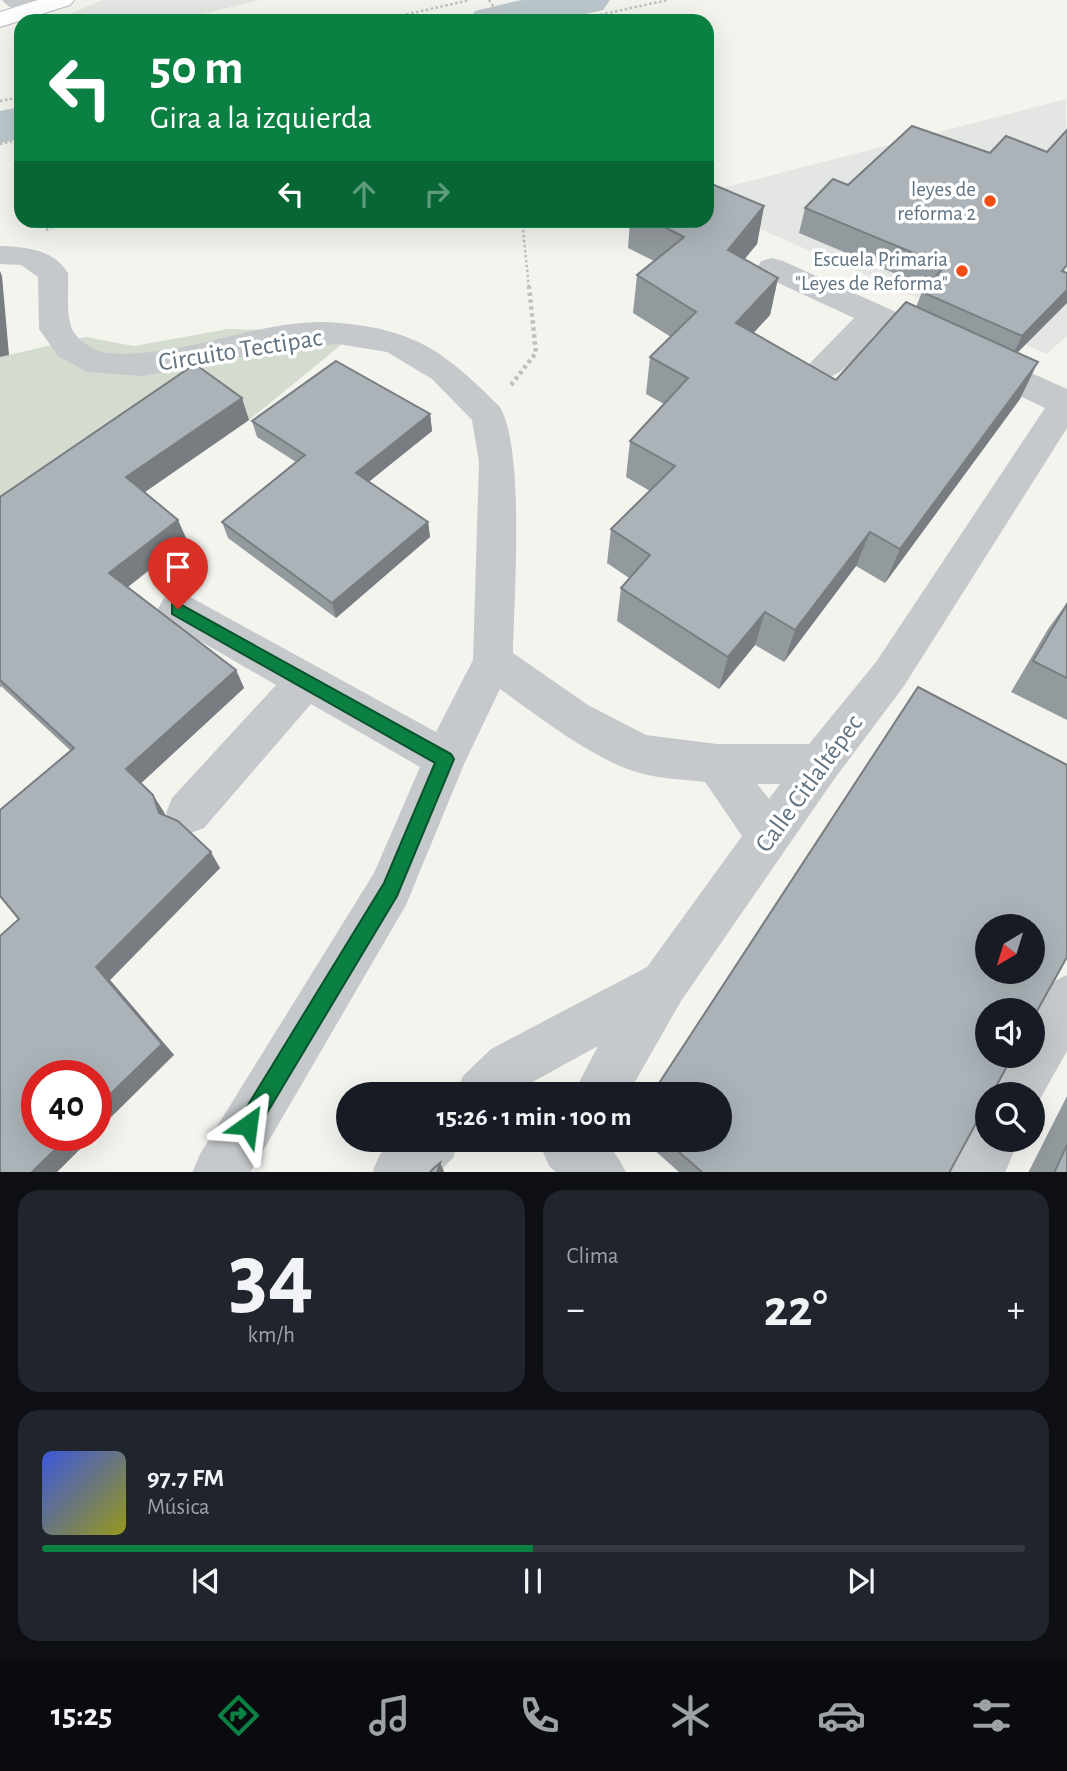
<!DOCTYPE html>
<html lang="es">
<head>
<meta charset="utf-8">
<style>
	body { margin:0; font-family:"Alegreya Sans",sans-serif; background:#20242c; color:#f1f3f6; height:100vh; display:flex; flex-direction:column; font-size:26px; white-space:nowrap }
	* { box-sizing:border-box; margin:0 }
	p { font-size:23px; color:#9ea1a6 }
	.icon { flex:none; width:38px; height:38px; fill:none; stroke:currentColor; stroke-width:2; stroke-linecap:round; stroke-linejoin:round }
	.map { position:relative; height:1172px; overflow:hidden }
	.details { display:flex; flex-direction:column; gap:18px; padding:18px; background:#0d0f14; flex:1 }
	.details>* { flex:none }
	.guide { position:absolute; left:14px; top:14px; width:700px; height:214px; border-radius:21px; box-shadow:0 7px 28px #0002; background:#0b8043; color:#fff; overflow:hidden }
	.needle { width:46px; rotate:218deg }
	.controls { position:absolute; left:975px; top:914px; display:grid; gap:14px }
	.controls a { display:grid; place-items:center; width:70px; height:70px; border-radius:50%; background:#171b24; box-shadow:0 7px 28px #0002; font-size:35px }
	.speed { position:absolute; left:21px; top:1060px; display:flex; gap:14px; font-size:35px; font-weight:700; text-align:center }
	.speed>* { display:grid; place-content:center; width:91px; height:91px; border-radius:50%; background:#171b24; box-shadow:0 7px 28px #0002; line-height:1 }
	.speed .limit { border:10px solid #d22; background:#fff; color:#111 }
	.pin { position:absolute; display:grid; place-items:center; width:60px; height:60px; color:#fff; margin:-72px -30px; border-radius:50% 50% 50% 0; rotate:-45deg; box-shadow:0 0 7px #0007 }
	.pin .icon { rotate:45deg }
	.me { position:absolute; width:77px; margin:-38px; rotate:31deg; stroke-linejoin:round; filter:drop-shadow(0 0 5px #0008) }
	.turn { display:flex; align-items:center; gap:24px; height:147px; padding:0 21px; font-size:32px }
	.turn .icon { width:91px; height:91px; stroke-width:2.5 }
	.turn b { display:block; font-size:49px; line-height:60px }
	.lanes { display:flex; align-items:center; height:66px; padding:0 21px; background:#0003; justify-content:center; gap:35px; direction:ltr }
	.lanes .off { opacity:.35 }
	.big { font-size:52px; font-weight:700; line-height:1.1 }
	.details .widget { flex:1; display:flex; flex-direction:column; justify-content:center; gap:10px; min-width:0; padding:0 24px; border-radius:21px; background:#20242c }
	.details .dial { align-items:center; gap:0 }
	.dial b { font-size:91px; line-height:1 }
	.song { display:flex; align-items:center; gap:21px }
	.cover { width:84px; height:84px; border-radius:10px; background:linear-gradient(135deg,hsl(230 70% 55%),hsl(60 70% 35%)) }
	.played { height:7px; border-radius:4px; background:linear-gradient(90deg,#0b8043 50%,#363941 50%) }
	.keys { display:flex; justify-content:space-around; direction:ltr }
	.heat { display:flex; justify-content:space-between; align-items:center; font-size:38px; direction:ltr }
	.details .tiles { flex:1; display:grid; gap:18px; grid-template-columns:1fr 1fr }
	.widget:last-child { grid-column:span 2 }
	.trip { position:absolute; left:336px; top:1082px; width:396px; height:70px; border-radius:35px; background:#171b24; box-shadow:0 7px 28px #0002; font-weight:700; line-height:70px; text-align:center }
	.dock { display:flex; height:112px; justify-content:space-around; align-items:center; background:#090b0e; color:#9ea1a6 }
	.dock .icon { width:49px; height:49px }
	.dock .selected { color:#0b8043 }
	.dock b { font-size:32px; color:#f1f3f6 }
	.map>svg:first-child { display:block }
	.built { fill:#e4e6e3 }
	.green { fill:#d4dcd0 }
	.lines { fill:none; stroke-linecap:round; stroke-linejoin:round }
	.river { fill:#bcc8cd; fill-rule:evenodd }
	.major-casing { stroke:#b6babe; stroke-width:2 }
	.path-far1 { stroke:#bec0c2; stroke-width:2.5; stroke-dasharray:2.5 2.5; stroke-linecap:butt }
	.path { stroke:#bec0c2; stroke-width:4.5; stroke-dasharray:3.5 3.5; stroke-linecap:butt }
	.minor { fill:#c6c9cc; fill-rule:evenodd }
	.major { fill:#fff; fill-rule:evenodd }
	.wall { fill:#939a9e }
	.shaded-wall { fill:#787d81 }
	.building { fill:#abb3b8; stroke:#787d81; stroke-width:2; fill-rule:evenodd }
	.route { fill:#0b8043; stroke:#07532c; stroke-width:2 }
	.poi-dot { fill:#f24d12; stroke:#fff; stroke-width:2.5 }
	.labels { text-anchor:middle; stroke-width:7; stroke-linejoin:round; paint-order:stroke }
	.far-poi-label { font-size:21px; fill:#607383; stroke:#fff; text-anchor:end }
	.street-label { font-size:26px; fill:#607383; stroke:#fff }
</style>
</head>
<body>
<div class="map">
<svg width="1067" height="1173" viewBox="0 0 1067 1173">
	<rect width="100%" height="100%" fill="#f4f4ef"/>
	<g class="built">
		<path d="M103 0H259L174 21H52Z"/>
		<path d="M1066 99 1067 336 1047 354 707 206V192Z"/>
	</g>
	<path class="green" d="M228 329 357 332 249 420 181 375 0 498V357L86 337 134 346Z"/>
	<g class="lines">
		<g class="river">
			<path d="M521 0H610L603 10 556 21H468L475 11Z"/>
			<path d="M21 107V139L0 143V111Z"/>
		</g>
		<g class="major-casing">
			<path id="major" d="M38 0H74L70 5 0 27V12Z"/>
		</g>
		<g class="path-far1">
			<path d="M489 0 503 21"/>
			<path d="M377 21 470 0"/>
			<path d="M571 21 668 0"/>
			<path d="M0 101 21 97"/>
			<path d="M0 144 21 140"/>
			<path d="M522 220 529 288"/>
			<path d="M46 230 68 220"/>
		</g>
		<path class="path" d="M511 385 536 353 529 286"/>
		<g class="minor">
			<path d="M2 0H33L47 10 43 15C30 18 11 11 2 0Z"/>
			<path d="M0 246C26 247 53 249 68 273 69 289 66 311 71 326 74 339 95 352 108 353 185 360 264 315 340 323 418 330 447 354 500 407 525 451 514 597 513 653L588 705 646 735 717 744H809L876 662 1045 408 879 330C861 349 840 386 811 378L807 370 811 362 854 318 761 275 757 268 761 261 772 258 783 261 1067 389V428L904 686 835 778 681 1001 628 1094H573L598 1046 527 1085 518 1094H455L463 1076 491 1049 647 967 742 836 705 782C683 779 660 779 640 773 597 762 536 715 500 689L465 762 406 905 250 1173H192L200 1154 374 873 420 767 311 704 204 828 188 834 172 828 166 813 172 798 276 685 164 620 158 609 164 598 178 593 192 598 436 732 473 660 479 462 472 420 432 379 387 352 338 344 289 348 143 376 87 372 58 356 39 329 38 277 21 265 0 264ZM757 784H780L769 799Z"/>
			<path d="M1067 975V1051L1032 1113V1094H991L1010 1055H1032C1032 1021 1030 990 1067 975Z"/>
			<path d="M987 1115V1139H1019L1005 1173H949L974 1120Z"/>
			<path d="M395 1139H460L453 1158 438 1173H372L380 1154Z"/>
			<path d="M545 1139C584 1139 608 1130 626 1173H557L549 1166 541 1147Z"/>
		</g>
		<use href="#major" class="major"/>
	</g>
	<g class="wall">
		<path d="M1047 152 1067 302 1017 353 1020 399 885 583 856 566 784 662 755 645 719 689 617 621 621 588 629 578 607 563 611 529 650 491 626 477 630 441 664 404 646 394 650 357 671 337 633 313 637 275 654 261 628 248 630 220H707L764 206 757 244 744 259 778 278 770 315 753 333 836 380 916 307 922 292 927 287 799 233 805 208 848 185 990 153Z"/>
		<path d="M430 414 432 431 369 481 428 522 430 537 336 618 228 538 222 522 296 462 257 437 252 421Z"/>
		<path d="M249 420 145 492 187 540 128 587 236 670 244 688 140 784 153 795 165 815 220 868 110 980 174 1055 37 1136H93L56 1173H0L19 919 71 751 1 686 0 688V497Z"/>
		<path d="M1067 603V720L1011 692 1048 629Z"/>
		<path d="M1067 1096V1173H1028Z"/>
		<path d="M642 1139H719L949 1173H680Z"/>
	</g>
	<g class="shaded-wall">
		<path d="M764 206 757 244 721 288 728 250Z"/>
		<path d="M0 271 2 276 9 355 0 357Z"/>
		<path d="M778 278 770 315 729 360 736 323Z"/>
		<path d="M1067 290V303L1010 360 1022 336Z"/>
		<path d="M1038 362 1020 399 885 583 900 549Z"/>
		<path d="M242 398 249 420 136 498 126 477Z"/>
		<path d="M430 414 432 431 360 489 356 473Z"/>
		<path d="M178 520 187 540 120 593 109 573Z"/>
		<path d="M428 522 430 537 336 618 332 603Z"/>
		<path d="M870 532 856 566 784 662 795 630Z"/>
		<path d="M765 612 755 645 719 689 728 657Z"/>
		<path d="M236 670 244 688 138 786 126 769Z"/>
		<path d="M153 795 164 812 170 829 159 813Z"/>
		<path d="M211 852 220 868 110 980 174 1055 96 1132V967Z"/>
		<path d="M69 1136H93L56 1173H31Z"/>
		<path d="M440 1163 444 1171 443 1173H437Z"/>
	</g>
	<g class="building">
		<path d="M912 126 990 153 1006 136 1047 152 1067 130V265L1062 271 1067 273V290L1022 336 922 292 945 266 805 208 833 179 848 185Z"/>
		<path d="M707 182 764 206 728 250 778 278 736 323 836 380 906 302 1038 362 900 549 870 532 795 630 765 612 728 657 621 588 650 555 611 529 675 466 630 441 688 378 650 357 696 312 637 275 684 237 651 220H707Z"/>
		<path d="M336 361 430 414 356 473 428 522 332 603 222 522 305 455 252 421Z"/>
		<path d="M195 364 242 398 126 477 178 520 109 573 236 670 126 769 153 795 159 813 178 821 211 852 96 967 162 1044 96 1108V1076H37V1136H69L31 1173H0V936L19 919 0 896V810L74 748 0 680V497Z"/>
		<path d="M1067 604V678L1033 661Z"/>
		<path d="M918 687 1067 765V957L1032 1020V1010H987V1055H1013L992 1094H987V1103L949 1173H703L664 1139H719V1094H652ZM987 926H1032V971H987Z"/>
		<path d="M1067 1145V1173H1054Z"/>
		<path d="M440 1163 437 1173H429L434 1168Z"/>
	</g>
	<path class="route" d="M178 603 451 754 454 759 397 896 255 1133 248 1136 240 1133 237 1125 240 1118 384 883 435 763 172 614V604Z"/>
	<g class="poi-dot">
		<circle cx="990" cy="201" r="7"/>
		<circle cx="962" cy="271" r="7"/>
	</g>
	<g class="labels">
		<g class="far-poi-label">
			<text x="976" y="196">leyes de<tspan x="976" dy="24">reforma 2</tspan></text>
			<text x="948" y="266">Escuela Primaria<tspan x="948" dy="24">"Leyes de Reforma"</tspan></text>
		</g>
		<g class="street-label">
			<text transform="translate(240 349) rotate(-9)" y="9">Circuito Tectipac</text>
			<text transform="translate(808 783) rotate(-54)" y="9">Calle Citlaltépec</text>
		</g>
	</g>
</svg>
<div class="controls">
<a><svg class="needle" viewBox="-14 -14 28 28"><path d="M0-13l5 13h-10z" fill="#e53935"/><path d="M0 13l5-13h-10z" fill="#9ea1a6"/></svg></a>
<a><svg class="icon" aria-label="sound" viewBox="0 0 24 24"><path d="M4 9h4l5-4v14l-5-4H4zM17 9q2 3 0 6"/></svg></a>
<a><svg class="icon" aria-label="search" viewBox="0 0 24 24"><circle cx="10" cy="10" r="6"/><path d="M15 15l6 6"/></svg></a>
</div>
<div class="speed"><div class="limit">40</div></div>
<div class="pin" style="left:178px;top:609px;background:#d93025"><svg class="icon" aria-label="arrive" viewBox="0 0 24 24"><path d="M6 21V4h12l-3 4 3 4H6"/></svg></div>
<svg class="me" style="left:248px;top:1125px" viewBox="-20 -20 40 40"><path d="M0-17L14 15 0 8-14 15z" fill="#0b8043" stroke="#fff" stroke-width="4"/></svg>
<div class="trip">15:26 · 1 min · 100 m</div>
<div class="guide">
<div class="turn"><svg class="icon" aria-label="left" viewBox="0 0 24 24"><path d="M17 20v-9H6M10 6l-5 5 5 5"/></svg><div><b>50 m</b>Gira a la izquierda</div></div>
<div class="lanes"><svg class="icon" aria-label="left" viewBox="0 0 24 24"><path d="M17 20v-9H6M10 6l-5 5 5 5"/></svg><svg class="icon off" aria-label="ahead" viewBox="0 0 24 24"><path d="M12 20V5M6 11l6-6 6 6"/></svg><svg class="icon off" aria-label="right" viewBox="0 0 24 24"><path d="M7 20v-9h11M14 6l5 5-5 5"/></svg></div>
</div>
</div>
<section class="details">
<div class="tiles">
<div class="widget dial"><b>34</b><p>km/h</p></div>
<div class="widget"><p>Clima</p>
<div class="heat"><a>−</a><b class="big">22°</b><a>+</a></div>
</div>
<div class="widget">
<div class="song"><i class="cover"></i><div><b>97.7 FM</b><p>Música</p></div></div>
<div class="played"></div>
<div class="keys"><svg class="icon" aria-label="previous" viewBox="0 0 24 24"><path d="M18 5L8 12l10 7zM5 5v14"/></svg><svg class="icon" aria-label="pause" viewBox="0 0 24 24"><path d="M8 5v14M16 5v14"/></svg><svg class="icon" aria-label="next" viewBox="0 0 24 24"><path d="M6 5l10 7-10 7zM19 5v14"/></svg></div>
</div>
</div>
</section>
<nav class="dock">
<b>15:25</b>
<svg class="icon selected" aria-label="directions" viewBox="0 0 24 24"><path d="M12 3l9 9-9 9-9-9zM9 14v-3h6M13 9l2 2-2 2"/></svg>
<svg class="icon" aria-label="music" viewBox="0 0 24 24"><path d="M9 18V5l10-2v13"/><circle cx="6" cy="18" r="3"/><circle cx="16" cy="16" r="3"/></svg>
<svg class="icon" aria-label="phone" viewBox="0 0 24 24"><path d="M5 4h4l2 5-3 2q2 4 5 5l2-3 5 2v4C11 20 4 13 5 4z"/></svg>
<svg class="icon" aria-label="climate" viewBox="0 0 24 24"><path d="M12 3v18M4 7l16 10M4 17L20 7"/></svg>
<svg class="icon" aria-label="car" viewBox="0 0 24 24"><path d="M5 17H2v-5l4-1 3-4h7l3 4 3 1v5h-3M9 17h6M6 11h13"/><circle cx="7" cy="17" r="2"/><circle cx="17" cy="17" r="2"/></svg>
<svg class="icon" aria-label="filters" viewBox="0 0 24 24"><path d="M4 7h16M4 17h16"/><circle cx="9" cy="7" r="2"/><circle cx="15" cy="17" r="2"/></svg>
</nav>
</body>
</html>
